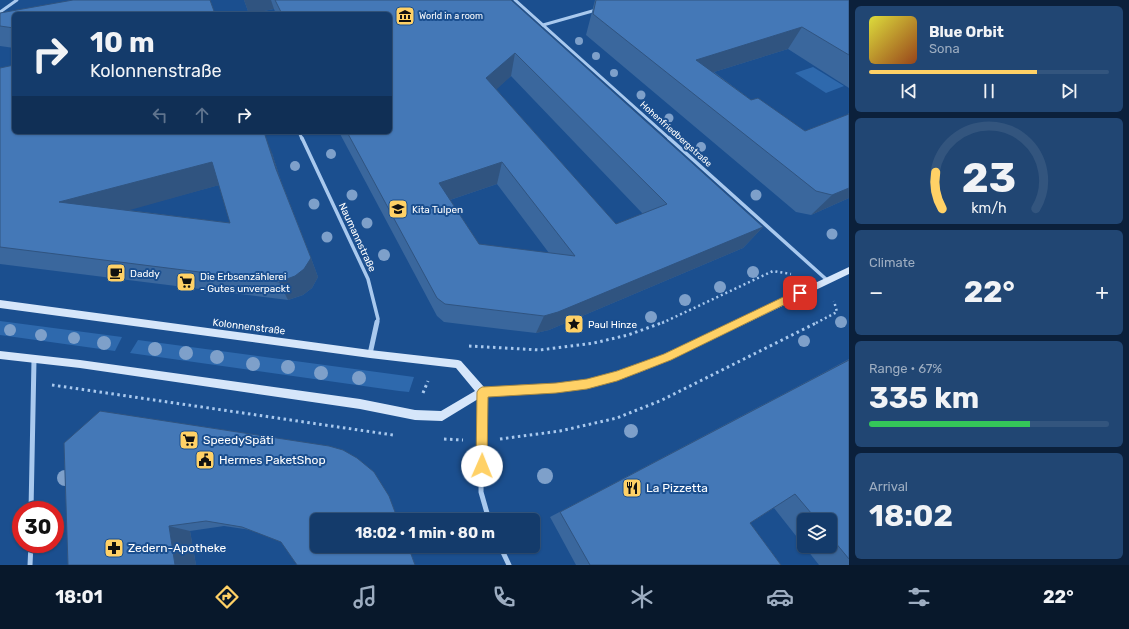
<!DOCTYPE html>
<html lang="en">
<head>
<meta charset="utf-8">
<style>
	body { margin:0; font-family:Rubik,sans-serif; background:#214673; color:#f1f3f6; height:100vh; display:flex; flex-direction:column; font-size:15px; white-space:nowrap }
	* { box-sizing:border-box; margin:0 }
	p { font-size:13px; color:#9dadc1 }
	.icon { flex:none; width:22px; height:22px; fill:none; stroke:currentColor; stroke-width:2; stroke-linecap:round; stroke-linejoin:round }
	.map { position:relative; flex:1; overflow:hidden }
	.side { display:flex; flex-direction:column; gap:6px; padding:6px; background:#0b203b; width:280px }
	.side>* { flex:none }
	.hud { position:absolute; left:12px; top:12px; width:380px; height:122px; border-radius:6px; box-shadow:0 1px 3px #0004,0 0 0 1px #33557e; background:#143b6b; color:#f1f3f6; overflow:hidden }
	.tools { position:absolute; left:797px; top:513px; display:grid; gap:8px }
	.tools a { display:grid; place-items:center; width:40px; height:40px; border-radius:6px; background:#143b6b; box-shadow:0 1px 3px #0004,0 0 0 1px #33557e; font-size:20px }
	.speed { position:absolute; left:12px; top:501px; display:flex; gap:8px; font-size:20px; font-weight:700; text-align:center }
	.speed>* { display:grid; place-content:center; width:52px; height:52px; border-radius:50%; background:#143b6b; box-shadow:0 1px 3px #0004,0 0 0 1px #33557e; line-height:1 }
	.speed .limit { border:6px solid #d22; background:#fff; color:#111 }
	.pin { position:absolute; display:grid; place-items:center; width:34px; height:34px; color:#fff; margin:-17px; border-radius:8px; box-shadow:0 2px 6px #0006 }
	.me { position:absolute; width:44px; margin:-22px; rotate:1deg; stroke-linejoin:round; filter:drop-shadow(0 0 3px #0008) }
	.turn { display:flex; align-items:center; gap:14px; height:84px; padding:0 12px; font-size:18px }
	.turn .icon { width:52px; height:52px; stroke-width:2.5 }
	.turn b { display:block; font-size:28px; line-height:34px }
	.lanes { display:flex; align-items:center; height:38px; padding:0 12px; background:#0003; justify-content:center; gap:20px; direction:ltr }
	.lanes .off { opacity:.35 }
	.big { font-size:30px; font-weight:700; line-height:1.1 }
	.side .widget { flex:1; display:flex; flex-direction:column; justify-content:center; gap:6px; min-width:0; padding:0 14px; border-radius:6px; background:#214673 }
	.side .dial { align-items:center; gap:0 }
	.dial svg { height:104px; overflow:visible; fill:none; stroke:#33557e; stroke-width:7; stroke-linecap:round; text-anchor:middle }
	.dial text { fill:#f1f3f6; stroke:none }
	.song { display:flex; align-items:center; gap:12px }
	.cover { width:48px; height:48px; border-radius:6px; background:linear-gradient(135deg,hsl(60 70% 55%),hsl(20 70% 35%)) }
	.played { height:4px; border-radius:2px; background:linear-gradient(90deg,#ffd166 70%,#33557e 70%) }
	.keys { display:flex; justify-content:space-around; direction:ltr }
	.heat { display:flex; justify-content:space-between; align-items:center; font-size:22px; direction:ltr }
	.charge { height:6px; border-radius:3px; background:linear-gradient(90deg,#34c759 67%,#33557e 0) }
	.trip { position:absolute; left:310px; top:513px; width:230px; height:40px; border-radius:6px; background:#143b6b; box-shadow:0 1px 3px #0004,0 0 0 1px #33557e; font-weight:700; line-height:40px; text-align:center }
	.dock { display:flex; height:64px; justify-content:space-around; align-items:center; background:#08182b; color:#9dadc1 }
	.dock .icon { width:28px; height:28px }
	.dock .selected { color:#ffd166 }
	.dock b { font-size:18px; color:#f1f3f6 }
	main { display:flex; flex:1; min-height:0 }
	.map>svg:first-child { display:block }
	.green { fill:#2e69ad }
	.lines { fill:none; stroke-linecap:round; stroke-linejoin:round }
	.path-far1 { stroke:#a9c9ee; stroke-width:2.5; stroke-dasharray:2 3; stroke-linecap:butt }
	.path { stroke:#a9c9ee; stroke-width:3; stroke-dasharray:2.5 3.5; stroke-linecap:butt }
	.street-far2 { stroke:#a9c9ee; stroke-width:3 }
	.street-far1 { stroke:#a9c9ee; stroke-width:3.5 }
	.street { stroke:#a9c9ee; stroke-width:5 }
	.secondary { fill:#d6e6fa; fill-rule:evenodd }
	.tree { fill:#7ea0ca }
	.wall { fill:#3a679d; fill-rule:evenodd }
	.shaded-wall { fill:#305480 }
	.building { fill:#4478b7; stroke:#305480; fill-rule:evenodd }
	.route { fill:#ffd166; stroke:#a68842 }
	.labels { text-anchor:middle; stroke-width:4; stroke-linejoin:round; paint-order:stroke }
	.far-poi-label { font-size:9px; fill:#fff; stroke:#1b4f8f; text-anchor:start }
	.far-street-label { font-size:9px; fill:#fff; stroke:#1b4f8f }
	.poi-label { font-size:10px; fill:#fff; stroke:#1b4f8f; text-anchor:start }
	.street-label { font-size:10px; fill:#fff; stroke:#1b4f8f }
	.near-poi-label { font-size:12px; fill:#fff; stroke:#1b4f8f; text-anchor:start }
</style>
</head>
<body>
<main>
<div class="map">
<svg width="849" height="565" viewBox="0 0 849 565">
	<rect width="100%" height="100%" fill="#1b4f8f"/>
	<g class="green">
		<path d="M813 67 844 86 826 93 795 73Z"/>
		<path d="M0 321 122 337 115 351 0 335Z"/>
		<path d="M138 340 414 377 409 392 399 391 130 353Z"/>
	</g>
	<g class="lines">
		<g class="path-far1">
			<path d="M662 323 773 271 791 274"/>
			<path d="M816 323 837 312 834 301"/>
		</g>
		<g class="path">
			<path d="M469 346 540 350 594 343 628 335 664 322"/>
			<path d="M52 385 393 435"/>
			<path d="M423 393 428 381"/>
			<path d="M444 439 463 440"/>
			<path d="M500 439 560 431 617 418 662 400 818 322"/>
		</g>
		<g class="street-far2">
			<path d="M515 0 670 139"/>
			<path d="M0 12 17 0"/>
			<path d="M543 25 596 10"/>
			<path d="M299 132 302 139"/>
		</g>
		<g class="street-far1">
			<path d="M302 138 368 279 378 319 377 323"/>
			<path d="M669 138 827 280"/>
		</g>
		<g class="street">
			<path d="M370 354 377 322"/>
			<path d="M482 393 481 492 489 520"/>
			<path d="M31 510 34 360"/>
			<path d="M500 546 509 565"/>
			<path d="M30 565 31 544"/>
		</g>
		<path class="secondary" d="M849 267V274L670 360 638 373 587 388 556 392 483 396 442 421 415 420 360 409 80 368 0 359V351L80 360 360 399 415 410 441 411 475 391 456 368 370 358 0 308V300L370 350 458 360 461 361 484 387C517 386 556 387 588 379 614 373 639 364 664 354Z"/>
	</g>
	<g class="tree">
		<circle cx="579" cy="41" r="4"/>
		<circle cx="596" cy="56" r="4"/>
		<circle cx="614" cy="73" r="4"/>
		<circle cx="641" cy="95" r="4.5"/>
		<circle cx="669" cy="118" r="4.5"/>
		<circle cx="701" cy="147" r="5"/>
		<circle cx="331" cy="154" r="5"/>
		<circle cx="295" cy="166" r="5"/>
		<circle cx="352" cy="195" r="5.5"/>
		<circle cx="756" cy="195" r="5.5"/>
		<circle cx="314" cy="204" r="5.5"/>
		<circle cx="367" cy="223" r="5.5"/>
		<circle cx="832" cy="234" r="5.5"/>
		<circle cx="327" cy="237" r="5.5"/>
		<circle cx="384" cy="255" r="6"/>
		<circle cx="753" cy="272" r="6"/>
		<circle cx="720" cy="287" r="6"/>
		<circle cx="685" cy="300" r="6"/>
		<circle cx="651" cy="317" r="6"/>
		<circle cx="841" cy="322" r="6"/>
		<circle cx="10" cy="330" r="6"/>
		<circle cx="41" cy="335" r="6"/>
		<circle cx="74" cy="338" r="6"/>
		<circle cx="804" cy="341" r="6"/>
		<circle cx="104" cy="343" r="7"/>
		<circle cx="155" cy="349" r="7"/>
		<circle cx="186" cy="353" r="7"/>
		<circle cx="217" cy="357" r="7"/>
		<circle cx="253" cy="364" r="7"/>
		<circle cx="288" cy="367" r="7"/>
		<circle cx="321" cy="373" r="7"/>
		<circle cx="359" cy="378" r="7"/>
		<circle cx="631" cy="431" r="7"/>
		<circle cx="545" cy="476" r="8"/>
		<circle cx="65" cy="478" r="8"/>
	</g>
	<g class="wall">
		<path d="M244 0H511L763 227 743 248 549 330 536 333 444 322 437 316 339 132H390V14H276L274 9 249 14ZM511 76 643 214 616 224 496 89ZM497 184 549 253 479 244 450 200Z"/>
		<path d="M595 0H849V88L788 49 714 72 751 100 805 131 847 115 849 113V198L811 215 796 212 586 35Z"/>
		<path d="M0 13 14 14V48L0 46Z"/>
		<path d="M0 68 272 153 281 181 311 258 318 277 312 288 303 295 288 300 0 264ZM219 185 230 223 127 210Z"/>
		<path d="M849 359V565H819L804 546H830V520H804V546L774 508 750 523 781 565H576L550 517 823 373Z"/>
		<path d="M64 443 251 530 224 526 190 531 196 565H68Z"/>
	</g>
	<g class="shaded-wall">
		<path d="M244 0H271L274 9 249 14Z"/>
		<path d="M802 27 788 49 685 81 696 60Z"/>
		<path d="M515 53 511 76 484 101 486 78Z"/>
		<path d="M264 132 272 153 284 191 276 169Z"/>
		<path d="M212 162 223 184 80 224 59 202Z"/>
		<path d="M502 162 497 184 438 204 439 183Z"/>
		<path d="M849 188V198L811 215 832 195Z"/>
		<path d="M763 227 743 248 549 330 536 333 544 316Z"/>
		<path d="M311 258 318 277 312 288 303 295 288 300 279 282Z"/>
		<path d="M169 526 190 531 196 565H175Z"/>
	</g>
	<g class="building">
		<path d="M73 0H210L215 14H14V28L0 26V13Z"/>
		<path d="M275 0H511L763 227 558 312 544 316 445 304 437 298 347 132H390V14H282ZM515 53 667 204 616 224 486 78ZM502 162 575 256 479 244 439 183Z"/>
		<path d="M596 0H849V55L802 27 696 60 751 100 758 98 805 131 849 114V188L832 195 816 191 593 14Z"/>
		<path d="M14 65V132H264L276 169 311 258 304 269 295 276 279 282 0 247V68ZM212 162 230 223 59 202Z"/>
		<path d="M849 360V559L830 536V520H817L795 494 750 523 781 565H590L560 512Z"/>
		<path d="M100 411 329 446 343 450 357 458 374 472 389 496 398 520H317V546H408L415 565H297L281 542 242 527 206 521 169 526 175 565H68L64 443Z"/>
	</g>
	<path class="route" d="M800 289 804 290 805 293 804 295 671 360 617 381 587 389 556 393 488 397 487 466 486 470 482 472 478 470 476 466 477 392 479 389 482 387 556 383 587 379 617 371 664 354Z"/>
	<defs>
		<g id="museum-square" transform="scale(1)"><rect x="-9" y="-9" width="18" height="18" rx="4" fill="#ffd166" stroke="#1b4f8f"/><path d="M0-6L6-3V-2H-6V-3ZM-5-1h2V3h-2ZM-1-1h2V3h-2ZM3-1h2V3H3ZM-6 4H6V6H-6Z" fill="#111"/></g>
		<g id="school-square" transform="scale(1)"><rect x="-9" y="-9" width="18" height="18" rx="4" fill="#ffd166" stroke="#1b4f8f"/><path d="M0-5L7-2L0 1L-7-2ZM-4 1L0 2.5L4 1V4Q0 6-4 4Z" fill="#111"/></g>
		<g id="cafe-square" transform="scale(1)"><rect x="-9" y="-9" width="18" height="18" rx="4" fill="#ffd166" stroke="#1b4f8f"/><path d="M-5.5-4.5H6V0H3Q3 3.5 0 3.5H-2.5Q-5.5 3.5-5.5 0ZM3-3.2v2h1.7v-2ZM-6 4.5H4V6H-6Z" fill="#111"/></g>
		<g id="supermarket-square" transform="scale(1)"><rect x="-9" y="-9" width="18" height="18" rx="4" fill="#ffd166" stroke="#1b4f8f"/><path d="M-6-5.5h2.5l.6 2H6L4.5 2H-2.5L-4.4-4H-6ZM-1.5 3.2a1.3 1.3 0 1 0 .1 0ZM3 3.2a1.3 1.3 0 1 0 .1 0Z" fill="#111"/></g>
		<g id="sight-square" transform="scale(1)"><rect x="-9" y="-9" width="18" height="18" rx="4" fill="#ffd166" stroke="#1b4f8f"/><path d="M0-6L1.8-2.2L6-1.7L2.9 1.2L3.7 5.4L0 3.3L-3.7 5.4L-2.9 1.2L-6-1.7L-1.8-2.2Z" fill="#111"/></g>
		<g id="civic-square" transform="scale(1)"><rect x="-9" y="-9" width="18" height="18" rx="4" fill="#ffd166" stroke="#1b4f8f"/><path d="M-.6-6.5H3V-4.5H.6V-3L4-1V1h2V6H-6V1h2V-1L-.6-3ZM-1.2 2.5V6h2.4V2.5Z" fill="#111"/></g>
		<g id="restaurant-square" transform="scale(1)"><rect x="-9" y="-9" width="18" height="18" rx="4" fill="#ffd166" stroke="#1b4f8f"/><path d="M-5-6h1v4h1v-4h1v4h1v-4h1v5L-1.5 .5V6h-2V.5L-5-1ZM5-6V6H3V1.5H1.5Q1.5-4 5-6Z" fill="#111"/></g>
		<g id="pharmacy-square" transform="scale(1)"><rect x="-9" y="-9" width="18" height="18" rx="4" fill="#ffd166" stroke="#1b4f8f"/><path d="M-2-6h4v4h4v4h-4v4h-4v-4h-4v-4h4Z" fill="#111"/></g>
	</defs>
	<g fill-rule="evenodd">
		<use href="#museum-square" x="405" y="16"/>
		<use href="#school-square" x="398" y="209"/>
		<use href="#cafe-square" x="116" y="273"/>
		<use href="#supermarket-square" x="186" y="282"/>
		<use href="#sight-square" x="574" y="324"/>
		<use href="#supermarket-square" x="189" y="440"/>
		<use href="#civic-square" x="205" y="460"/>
		<use href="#restaurant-square" x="632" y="488"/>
		<use href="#pharmacy-square" x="114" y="548"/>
	</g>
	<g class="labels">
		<g class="far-poi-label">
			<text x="419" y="19">World in a room</text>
		</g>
		<g class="far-street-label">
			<text transform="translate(676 134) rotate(42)" y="3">Hohenfriedbergstraße</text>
		</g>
		<g class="poi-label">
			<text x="412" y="213">Kita Tulpen</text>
			<text x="130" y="277">Daddy</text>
			<text x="200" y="280">Die Erbsenzählerei<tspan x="200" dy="12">- Gutes unverpackt</tspan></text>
			<text x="588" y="328">Paul Hinze</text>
		</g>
		<g class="street-label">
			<text transform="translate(358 237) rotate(65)" y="4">Naumannstraße</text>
			<text transform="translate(249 326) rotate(7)" y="4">Kolonnenstraße</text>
		</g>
		<g class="near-poi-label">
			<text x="203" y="444">SpeedySpäti</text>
			<text x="219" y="464">Hermes PaketShop</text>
			<text x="646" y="492">La Pizzetta</text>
			<text x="128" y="552">Zedern-Apotheke</text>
		</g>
	</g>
</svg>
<div class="tools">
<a><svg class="icon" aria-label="layers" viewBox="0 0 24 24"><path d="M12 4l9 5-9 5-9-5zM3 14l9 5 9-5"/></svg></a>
</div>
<div class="speed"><div class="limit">30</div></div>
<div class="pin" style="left:800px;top:293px;background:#d93025"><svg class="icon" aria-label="arrive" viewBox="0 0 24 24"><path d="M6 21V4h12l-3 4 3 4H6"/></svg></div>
<svg class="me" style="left:482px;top:466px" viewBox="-20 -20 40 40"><circle r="19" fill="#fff"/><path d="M0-13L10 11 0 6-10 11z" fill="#ffd166"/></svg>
<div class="trip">18:02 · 1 min · 80 m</div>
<div class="hud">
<div class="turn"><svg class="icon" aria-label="right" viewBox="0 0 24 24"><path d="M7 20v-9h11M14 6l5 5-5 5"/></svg><div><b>10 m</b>Kolonnenstraße</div></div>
<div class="lanes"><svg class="icon off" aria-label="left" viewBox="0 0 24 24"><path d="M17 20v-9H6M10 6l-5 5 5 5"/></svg><svg class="icon off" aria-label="ahead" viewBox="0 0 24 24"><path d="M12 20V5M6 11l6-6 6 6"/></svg><svg class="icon" aria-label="right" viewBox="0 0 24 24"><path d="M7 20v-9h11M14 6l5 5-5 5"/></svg></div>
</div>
</div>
<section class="side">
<div class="widget">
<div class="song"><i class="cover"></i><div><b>Blue Orbit</b><p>Sona</p></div></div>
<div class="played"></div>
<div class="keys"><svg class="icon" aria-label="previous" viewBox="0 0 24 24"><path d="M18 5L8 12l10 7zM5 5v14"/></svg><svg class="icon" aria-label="pause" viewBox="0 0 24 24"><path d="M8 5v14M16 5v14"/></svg><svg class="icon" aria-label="next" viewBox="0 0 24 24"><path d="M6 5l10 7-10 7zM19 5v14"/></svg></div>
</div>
<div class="widget dial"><svg viewBox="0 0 100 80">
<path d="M14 69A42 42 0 1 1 86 69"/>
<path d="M14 69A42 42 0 0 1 9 41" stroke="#ffd166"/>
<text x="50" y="56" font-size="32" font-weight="700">23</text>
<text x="50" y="72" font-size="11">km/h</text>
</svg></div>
<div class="widget"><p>Climate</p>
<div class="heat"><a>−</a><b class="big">22°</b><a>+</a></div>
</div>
<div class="widget"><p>Range · 67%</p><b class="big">335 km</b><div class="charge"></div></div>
<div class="widget"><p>Arrival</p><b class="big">18:02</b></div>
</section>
</main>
<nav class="dock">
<b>18:01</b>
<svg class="icon selected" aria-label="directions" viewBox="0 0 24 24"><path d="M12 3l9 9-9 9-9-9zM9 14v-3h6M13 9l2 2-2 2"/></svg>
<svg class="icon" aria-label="music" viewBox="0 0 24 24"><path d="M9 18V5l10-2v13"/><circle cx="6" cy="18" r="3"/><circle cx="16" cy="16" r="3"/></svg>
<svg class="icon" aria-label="phone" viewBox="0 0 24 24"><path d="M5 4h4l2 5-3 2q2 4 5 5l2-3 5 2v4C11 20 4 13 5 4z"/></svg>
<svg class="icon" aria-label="climate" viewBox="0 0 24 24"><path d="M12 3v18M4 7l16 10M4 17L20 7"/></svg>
<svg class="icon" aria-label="car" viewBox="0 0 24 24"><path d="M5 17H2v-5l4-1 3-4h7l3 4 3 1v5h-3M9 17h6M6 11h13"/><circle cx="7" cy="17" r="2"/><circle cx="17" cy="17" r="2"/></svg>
<svg class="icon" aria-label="filters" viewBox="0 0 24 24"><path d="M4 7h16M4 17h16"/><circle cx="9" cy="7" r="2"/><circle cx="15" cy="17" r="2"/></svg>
<b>22°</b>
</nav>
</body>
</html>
